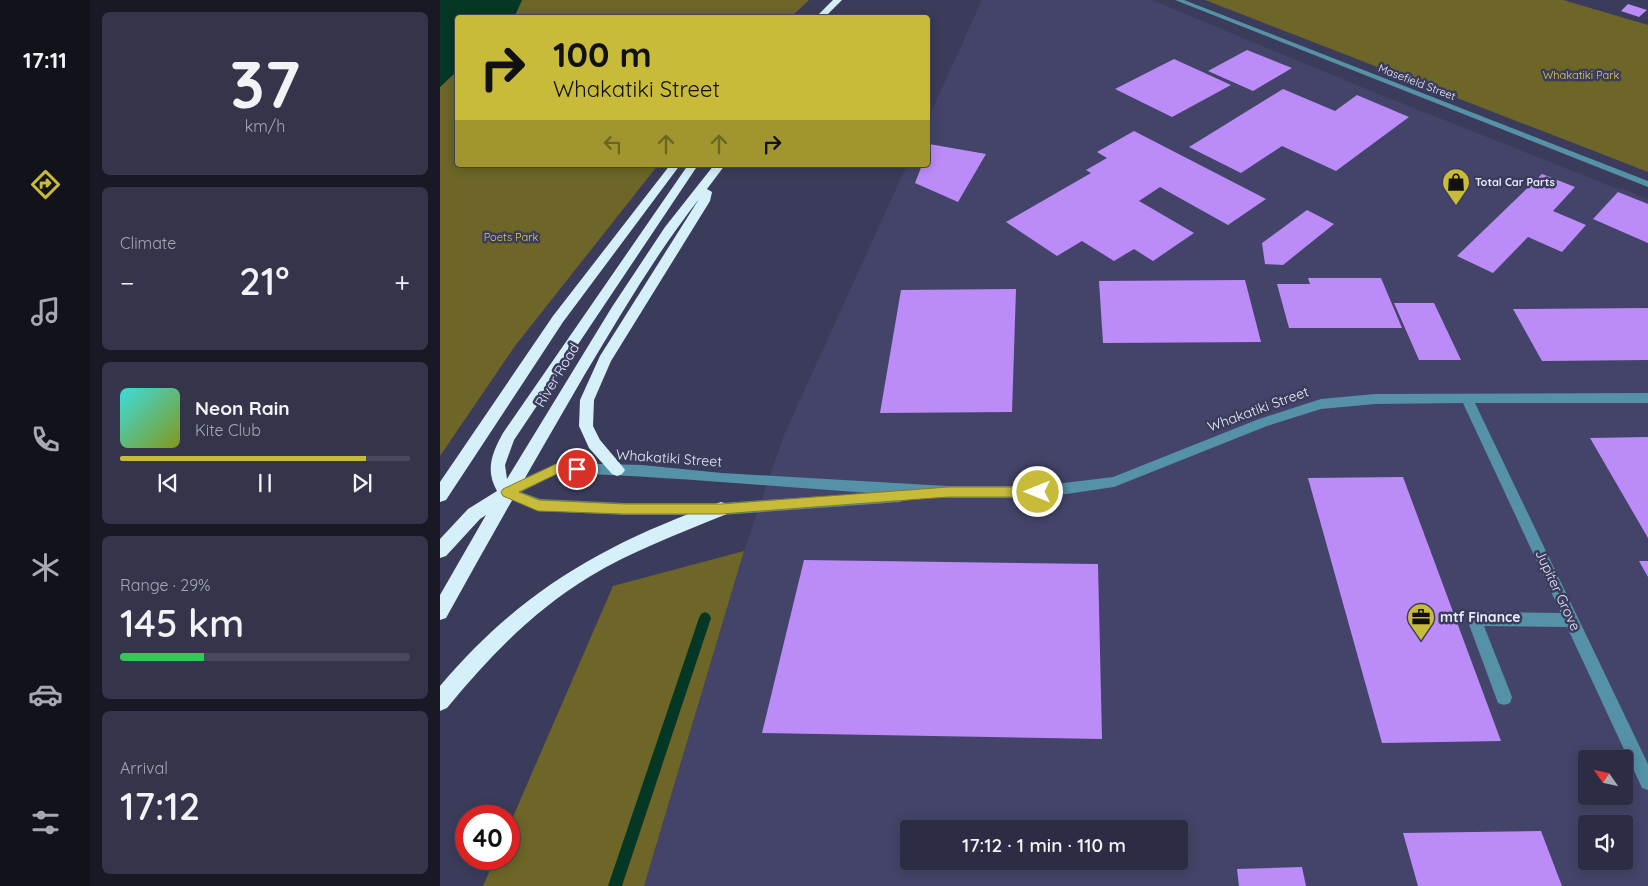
<!DOCTYPE html>
<html lang="en">
<head>
<meta charset="utf-8">
<style>
	body { margin:0; font-family:Quicksand,sans-serif; background:#34354b; color:#f1f3f6; height:100vh; display:flex; flex-direction:column; font-size:19px; white-space:nowrap }
	* { box-sizing:border-box; margin:0 }
	p { font-size:16px; color:#a6a8b2 }
	.icon { flex:none; width:28px; height:28px; fill:none; stroke:currentColor; stroke-width:2; stroke-linecap:round; stroke-linejoin:round }
	.map { position:relative; flex:1; overflow:hidden }
	.panel { display:flex; flex-direction:column; gap:12px; padding:12px; background:#181925; width:350px }
	.panel>* { flex:none }
	.banner { position:absolute; left:15px; top:15px; width:475px; height:152px; border-radius:5px; box-shadow:0 2px 12px #0003,0 0 0 1px #48495d; background:#c9bb3a; color:#111; overflow:hidden }
	.needle { width:32px; rotate:304deg }
	.controls { position:absolute; left:1138px; top:750px; display:grid; gap:10px }
	.controls a { display:grid; place-items:center; width:55px; height:55px; border-radius:5px; background:#2c2d44; box-shadow:0 2px 12px #0003,0 0 0 1px #48495d; font-size:25px }
	.speed { position:absolute; left:15px; top:805px; display:flex; gap:10px; font-size:25px; font-weight:700; text-align:center }
	.speed>* { display:grid; place-content:center; width:65px; height:65px; border-radius:50%; background:#2c2d44; box-shadow:0 2px 12px #0003,0 0 0 1px #48495d; line-height:1 }
	.speed .limit { border:8px solid #d22; background:#fff; color:#111 }
	.pin { position:absolute; display:grid; place-items:center; width:42px; height:42px; color:#fff; margin:-21px; border:2px solid #fff; border-radius:50%; box-shadow:0 1px 5px #0007 }
	.me { position:absolute; width:55px; margin:-28px; rotate:270deg; stroke-linejoin:round; filter:drop-shadow(0 0 4px #0008) }
	.turn { display:flex; align-items:center; gap:18px; height:105px; padding:0 15px; font-size:22px }
	.turn .icon { width:65px; height:65px; stroke-width:2.5 }
	.turn b { display:block; font-size:35px; line-height:42px }
	.lanes { display:flex; align-items:center; height:48px; padding:0 15px; background:#0003; justify-content:center; gap:25px; direction:ltr }
	.lanes .off { opacity:.35 }
	.big { font-size:38px; font-weight:600; line-height:1.1 }
	.panel .widget { flex:1; display:flex; flex-direction:column; justify-content:center; gap:8px; min-width:0; padding:0 18px; border-radius:8px; background:#34354b }
	.panel .dial { align-items:center; gap:0 }
	.dial b { font-size:65px; line-height:1 }
	.song { display:flex; align-items:center; gap:15px }
	.cover { width:60px; height:60px; border-radius:8px; background:linear-gradient(135deg,hsl(180 70% 55%),hsl(70 70% 35%)) }
	.played { height:5px; border-radius:2px; background:linear-gradient(90deg,#c9bb3a 85%,#48495d 85%) }
	.keys { display:flex; justify-content:space-around; direction:ltr }
	.heat { display:flex; justify-content:space-between; align-items:center; font-size:28px; direction:ltr }
	.charge { height:8px; border-radius:4px; background:linear-gradient(90deg,#34c759 29%,#48495d 0) }
	.trip { position:absolute; left:460px; top:820px; width:288px; height:50px; border-radius:5px; background:#2c2d44; box-shadow:0 2px 12px #0003,0 0 0 1px #48495d; font-weight:600; line-height:50px; text-align:center }
	main { display:flex; flex:1; min-height:0 }
	.dock { display:flex; flex-direction:column; width:90px; justify-content:space-around; align-items:center; background:#12121b; color:#a6a8b2 }
	.dock .icon { width:35px; height:35px }
	.dock .on { color:#c9bb3a }
	.dock b { font-size:22px; color:#f1f3f6 }
	.map>svg:first-child { display:block }
	.built { fill:#44446a; fill-rule:evenodd }
	.green { fill:#6d6628 }
	.water { fill:#043825 }
	.lines { fill:none; stroke-linecap:round; stroke-linejoin:round }
	.stream { fill:#043825; fill-rule:evenodd }
	.building { fill:#bb8cf7 }
	.minor { fill:#5591a7; fill-rule:evenodd }
	.highway { fill:#d6f0fa; fill-rule:evenodd }
	.route { fill:#c9bb3a; stroke:#837a26 }
	.labels { text-anchor:middle; stroke-width:5; stroke-linejoin:round; paint-order:stroke }
	.far-park-label { font-size:11px; fill:#decf4c; stroke:#3b3c5b }
	.far-street-label { font-size:11px; fill:#e9ebfe; stroke:#3b3c5b }
	.far-poi-label { font-size:11px; font-weight:bold; fill:#e9ebfe; stroke:#3b3c5b; text-anchor:start }
	.street-label { font-size:14px; fill:#e9ebfe; stroke:#3b3c5b }
	.poi-label { font-size:14px; font-weight:bold; fill:#e9ebfe; stroke:#3b3c5b; text-anchor:start }
</style>
</head>
<body>
<main>
<nav class="dock">
<b>17:11</b>
<svg class="icon on" aria-label="directions" viewBox="0 0 24 24"><path d="M12 3l9 9-9 9-9-9zM9 14v-3h6M13 9l2 2-2 2"/></svg>
<svg class="icon" aria-label="music" viewBox="0 0 24 24"><path d="M9 18V5l10-2v13"/><circle cx="6" cy="18" r="3"/><circle cx="16" cy="16" r="3"/></svg>
<svg class="icon" aria-label="phone" viewBox="0 0 24 24"><path d="M5 4h4l2 5-3 2q2 4 5 5l2-3 5 2v4C11 20 4 13 5 4z"/></svg>
<svg class="icon" aria-label="climate" viewBox="0 0 24 24"><path d="M12 3v18M4 7l16 10M4 17L20 7"/></svg>
<svg class="icon" aria-label="car" viewBox="0 0 24 24"><path d="M5 17H2v-5l4-1 3-4h7l3 4 3 1v5h-3M9 17h6M6 11h13"/><circle cx="7" cy="17" r="2"/><circle cx="17" cy="17" r="2"/></svg>
<svg class="icon" aria-label="filters" viewBox="0 0 24 24"><path d="M4 7h16M4 17h16"/><circle cx="9" cy="7" r="2"/><circle cx="15" cy="17" r="2"/></svg>
</nav>
<section class="panel">
<div class="widget dial"><b>37</b><p>km/h</p></div>
<div class="widget"><p>Climate</p>
<div class="heat"><a>−</a><b class="big">21°</b><a>+</a></div>
</div>
<div class="widget">
<div class="song"><i class="cover"></i><div><b>Neon Rain</b><p>Kite Club</p></div></div>
<div class="played"></div>
<div class="keys"><svg class="icon" aria-label="previous" viewBox="0 0 24 24"><path d="M18 5L8 12l10 7zM5 5v14"/></svg><svg class="icon" aria-label="pause" viewBox="0 0 24 24"><path d="M8 5v14M16 5v14"/></svg><svg class="icon" aria-label="next" viewBox="0 0 24 24"><path d="M6 5l10 7-10 7zM19 5v14"/></svg></div>
</div>
<div class="widget"><p>Range · 29%</p><b class="big">145 km</b><div class="charge"></div></div>
<div class="widget"><p>Arrival</p><b class="big">17:12</b></div>
</section>
<div class="map">
<svg width="1208" height="886" viewBox="0 0 1208 886">
	<rect width="100%" height="100%" fill="#3b3c5b"/>
	<path class="built" d="M542 0H712L926 89 1180 190 1182 188 1208 200V886H204L304 551 344 435 467 165H488V119ZM1146 759H1184V796H1146ZM1146 824H1184V861H1146ZM469 829H739V861H469Z"/>
	<g class="green">
		<path d="M82 0H369L351 17 74 18Z"/>
		<path d="M765 0H1123L1208 25V172Z"/>
		<path d="M17 71 18 165H218L75 346 0 456V87Z"/>
		<path d="M304 551 204 886H43L55 859H69V826L173 586Z"/>
	</g>
	<path class="water" d="M0 0H82L74 17 18 18 17 71 0 87Z"/>
	<g class="lines">
		<path class="stream" d="M265 612 269 614 271 618 182 886H168L259 618 261 614Z"/>
	</g>
	<g class="building">
		<path d="M1188 4 1207 10 1199 17 1181 11Z"/>
		<path d="M807 50 852 68 813 91 768 71Z"/>
		<path d="M734 59 791 85 732 117 675 89Z"/>
		<path d="M843 89 895 111 917 95 969 117 896 171 842 146 801 173 749 147Z"/>
		<path d="M694 131 826 199 788 225 720 187 699 201 754 233 713 261 694 249 674 261 642 241 617 256 566 222 651 173 646 170 667 158 657 152Z"/>
		<path d="M489 144 546 154 518 202 475 183 482 165H488Z"/>
		<path d="M1102 174 1135 187 1113 211 1146 225 1122 252 1088 237 1053 273 1017 256Z"/>
		<path d="M1178 192 1208 204V243L1153 219Z"/>
		<path d="M867 210 894 224 843 265 825 264 822 243Z"/>
		<path d="M868 278H941L962 328H849L837 284H870Z"/>
		<path d="M805 280 821 342 663 343 659 281Z"/>
		<path d="M576 289 572 412 440 413 461 290Z"/>
		<path d="M954 303H994L1021 360H979Z"/>
		<path d="M1208 308V360L1102 361 1073 309Z"/>
		<path d="M1208 437V538L1150 438Z"/>
		<path d="M963 477 1061 741 942 743 868 478Z"/>
		<path d="M364 560 658 564 662 739 322 733Z"/>
		<path d="M1199 561H1208V577Z"/>
		<path d="M1101 831 1122 886H978L963 833Z"/>
		<path d="M862 867 866 886H799L797 869Z"/>
	</g>
	<g class="lines">
		<g class="minor">
			<path d="M735 0H744L1208 181V187Z"/>
			<path d="M1208 393V403H1035L1208 764V790L1202 788 1127 627 1044 626 1072 697 1070 703 1064 705 1058 703 1027 619 1029 614 1034 612 1121 613 1023 403 935 404 881 409 827 426 674 487 599 498H507L466 495 465 500 460 502 281 515H185L99 511 62 496 60 492 62 488 118 463 202 465 282 473 507 486H599L673 477 819 419 881 399 935 394ZM119 473C223 476 326 486 429 493L281 503H185L100 499 81 492Z"/>
		</g>
		<g class="highway">
			<path d="M393 0H402L384 18H375Z"/>
			<path d="M230 165H240L123 322 6 500 0 502V482L113 316Z"/>
			<path d="M248 165H258L74 440 65 465 67 479 172 307 225 227 274 165H285L267 189 272 192 270 201 171 361 154 400 153 426 160 440 182 466 185 470 182 474 177 476 172 474 149 448 139 426 140 400 160 356 259 199C216 254 181 314 145 374 98 455 51 536 6 618L0 620V595L46 515 40 519 6 556 0 558V539L28 509 57 491C45 470 52 453 63 433Z"/>
			<path d="M281 502 287 504 289 509 287 514C240 533 192 551 149 577 93 611 48 658 7 708L0 711V686C80 591 165 543 281 502Z"/>
		</g>
	</g>
	<path class="route" d="M118 463 142 465 143 469 142 472 119 473 79 492 99 500 185 504H281L508 487H598L603 488 604 492 603 495 598 497H508L281 514H185L98 511 63 496 61 492 63 489Z"/>
	<defs>
		<g id="shop-pin" transform="scale(1.4375)"><path d="M0 17L-7.5 6A9.5 9.5 0 1 1 7.5 6Z" fill="#c9bb3a" stroke="#3b3c5b"/><path d="M-5-2.5h2.3a2.7 3.5 0 0 1 5.4 0H5L5.5 6h-11ZM-1.5-2.5h3a1.5 2.3 0 0 0-3 0Z" fill="#111"/></g>
		<g id="office-pin" transform="scale(1.4375)"><path d="M0 17L-7.5 6A9.5 9.5 0 1 1 7.5 6Z" fill="#c9bb3a" stroke="#3b3c5b"/><path d="M-6-3h4V-5.5h4V-3h4V5H-6ZM-1-4.5V-3h2v-1.5ZM-6 0V1H6V0Z" fill="#111"/></g>
	</defs>
	<g fill-rule="evenodd">
		<use href="#shop-pin" x="1016" y="182"/>
		<use href="#office-pin" x="981" y="617"/>
	</g>
	<g class="labels">
		<g class="far-park-label">
			<text x="1141" y="79">Whakatiki Park</text>
			<text x="71" y="241">Poets Park</text>
		</g>
		<g class="far-street-label">
			<text transform="translate(977 82) rotate(21)" y="4">Masefield Street</text>
		</g>
		<g class="far-poi-label">
			<text x="1035" y="186">Total Car Parts</text>
		</g>
		<g class="street-label">
			<text transform="translate(117 375) rotate(-59)" y="5">River Road</text>
			<text transform="translate(818 409) rotate(-20)" y="5">Whakatiki Street</text>
			<text transform="translate(229 458) rotate(4)" y="5">Whakatiki Street</text>
			<text transform="translate(1118 590) rotate(65)" y="5">Jupiter Grove</text>
		</g>
		<g class="poi-label">
			<text x="1000" y="622">mtf Finance</text>
		</g>
	</g>
</svg>
<div class="controls">
<a><svg class="needle" viewBox="-14 -14 28 28"><path d="M0-13l5 13h-10z" fill="#e53935"/><path d="M0 13l5-13h-10z" fill="#a6a8b2"/></svg></a>
<a><svg class="icon" aria-label="sound" viewBox="0 0 24 24"><path d="M4 9h4l5-4v14l-5-4H4zM17 9q2 3 0 6"/></svg></a>
</div>
<div class="speed"><div class="limit">40</div></div>
<div class="pin" style="left:137px;top:469px;background:#d93025"><svg class="icon" aria-label="arrive" viewBox="0 0 24 24"><path d="M6 21V4h12l-3 4 3 4H6"/></svg></div>
<svg class="me" style="left:598px;top:492px" viewBox="-20 -20 40 40"><circle r="17" fill="#c9bb3a" stroke="#fff" stroke-width="3"/><path d="M0-11L8 9 0 5-8 9z" fill="#fff"/></svg>
<div class="trip">17:12 · 1 min · 110 m</div>
<div class="banner">
<div class="turn"><svg class="icon" aria-label="right" viewBox="0 0 24 24"><path d="M7 20v-9h11M14 6l5 5-5 5"/></svg><div><b>100 m</b>Whakatiki Street</div></div>
<div class="lanes"><svg class="icon off" aria-label="left" viewBox="0 0 24 24"><path d="M17 20v-9H6M10 6l-5 5 5 5"/></svg><svg class="icon off" aria-label="ahead" viewBox="0 0 24 24"><path d="M12 20V5M6 11l6-6 6 6"/></svg><svg class="icon off" aria-label="ahead" viewBox="0 0 24 24"><path d="M12 20V5M6 11l6-6 6 6"/></svg><svg class="icon" aria-label="right" viewBox="0 0 24 24"><path d="M7 20v-9h11M14 6l5 5-5 5"/></svg></div>
</div>
</div>
</main>
</body>
</html>
